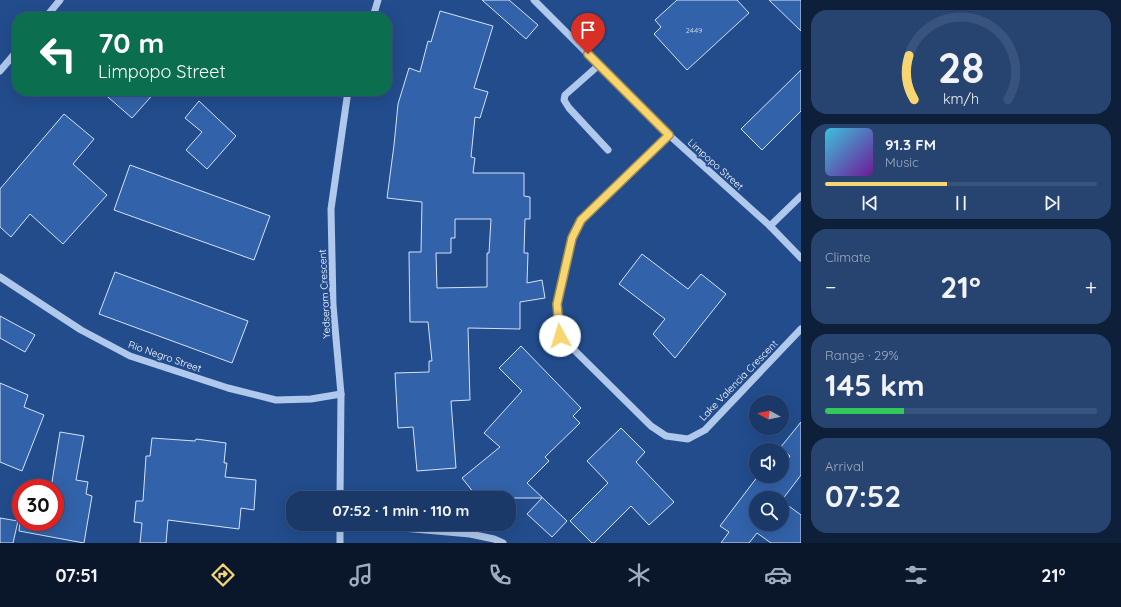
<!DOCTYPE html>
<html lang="en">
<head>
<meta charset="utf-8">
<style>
	body { margin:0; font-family:Quicksand,sans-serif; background:#274471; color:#f1f3f6; height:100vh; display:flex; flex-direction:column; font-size:15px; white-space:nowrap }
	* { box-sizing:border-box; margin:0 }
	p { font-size:13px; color:#9facc0 }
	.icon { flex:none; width:22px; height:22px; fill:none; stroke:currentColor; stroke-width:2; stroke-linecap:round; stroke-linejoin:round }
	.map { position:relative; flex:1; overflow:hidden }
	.drawer { display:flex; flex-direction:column; gap:10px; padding:10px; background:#0e1f3a; width:320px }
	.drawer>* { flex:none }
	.top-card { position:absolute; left:12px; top:12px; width:380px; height:84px; border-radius:16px; box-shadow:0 4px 16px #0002,0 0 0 1px #38537d; background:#0b6e4f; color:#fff; overflow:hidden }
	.needle { width:26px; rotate:278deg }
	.tools { position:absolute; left:749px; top:395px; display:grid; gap:8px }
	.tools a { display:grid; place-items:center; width:40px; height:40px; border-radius:50%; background:#1a3969; box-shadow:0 4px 16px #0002,0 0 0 1px #38537d; font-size:20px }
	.speed { position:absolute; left:12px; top:479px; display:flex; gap:8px; font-size:20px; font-weight:700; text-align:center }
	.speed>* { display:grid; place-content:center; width:52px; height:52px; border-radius:50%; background:#1a3969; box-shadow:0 4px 16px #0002,0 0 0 1px #38537d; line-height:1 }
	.speed .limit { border:6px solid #d22; background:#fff; color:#111 }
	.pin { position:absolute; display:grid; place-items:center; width:34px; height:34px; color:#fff; margin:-41px -17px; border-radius:50% 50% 50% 0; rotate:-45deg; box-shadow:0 0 4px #0007 }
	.pin .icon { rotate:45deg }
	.me { position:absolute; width:44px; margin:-22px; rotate:354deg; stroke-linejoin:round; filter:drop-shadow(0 0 3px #0008) }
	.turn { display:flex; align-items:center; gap:14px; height:84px; padding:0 20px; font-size:18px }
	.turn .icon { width:52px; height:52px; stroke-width:2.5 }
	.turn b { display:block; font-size:28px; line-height:34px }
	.big { font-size:30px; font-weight:700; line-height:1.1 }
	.drawer .card { flex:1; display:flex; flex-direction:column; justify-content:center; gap:6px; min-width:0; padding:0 14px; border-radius:16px; background:#274471 }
	.drawer .dial { align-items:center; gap:0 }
	.dial svg { height:104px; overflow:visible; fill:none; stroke:#38537d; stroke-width:7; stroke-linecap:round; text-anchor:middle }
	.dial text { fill:#f1f3f6; stroke:none }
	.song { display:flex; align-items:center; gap:12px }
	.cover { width:48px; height:48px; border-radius:6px; background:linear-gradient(135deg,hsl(190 70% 55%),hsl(280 70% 35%)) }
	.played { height:4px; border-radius:2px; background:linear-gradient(90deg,#f7d672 45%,#38537d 45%) }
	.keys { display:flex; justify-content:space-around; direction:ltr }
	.heat { display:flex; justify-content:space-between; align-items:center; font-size:22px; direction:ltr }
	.charge { height:6px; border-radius:3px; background:linear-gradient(90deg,#34c759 29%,#38537d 0) }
	.trip { position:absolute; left:286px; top:491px; width:230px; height:40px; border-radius:16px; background:#1a3969; box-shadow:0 4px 16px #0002,0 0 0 1px #38537d; font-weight:700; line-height:40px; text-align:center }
	.dock { display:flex; height:64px; justify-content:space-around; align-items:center; background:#0a172a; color:#9facc0 }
	.dock .icon { width:28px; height:28px }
	.dock .active { color:#f7d672 }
	.dock b { font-size:18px; color:#f1f3f6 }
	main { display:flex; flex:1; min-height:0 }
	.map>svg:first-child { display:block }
	.building { fill:#3262a9; stroke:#d5e3f8; fill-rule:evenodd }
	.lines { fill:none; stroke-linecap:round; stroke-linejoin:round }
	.minor { stroke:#b0c8eb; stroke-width:7 }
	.route-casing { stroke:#a18b4a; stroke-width:10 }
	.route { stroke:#f7d672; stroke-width:7 }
	.labels { text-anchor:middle; stroke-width:4; stroke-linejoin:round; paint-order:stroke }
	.number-label { font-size:8px; fill:#ccd8ea }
	.street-label { font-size:10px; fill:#fff; stroke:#224c8c }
</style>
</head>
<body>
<main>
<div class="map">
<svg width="801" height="543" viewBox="0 0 801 543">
	<rect width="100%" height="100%" fill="#224c8c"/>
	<g class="building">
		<path d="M482 0H509L538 25 526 39Z"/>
		<path d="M677 0H737L749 13 687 70 654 34 661 27 655 20Z"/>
		<path d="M769 0H801V31Z"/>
		<path d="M440 11 493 26 474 88 488 92 480 118 475 117 471 157 475 158 473 173H524V196L530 197V219H525L524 253H528L527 283 542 280 545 298 520 302V329L468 328 470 400 451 401 456 468 417 471 413 427 398 428 395 373 429 372V361H432L428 322H410L409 252H421L422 202 387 198 394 145 398 104 409 68 420 72 428 41 431 42ZM455 219H491L489 253H487V287L437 288 436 253H451V238H455Z"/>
		<path d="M801 70V111L762 150 741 129Z"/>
		<path d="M101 91H156L132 118Z"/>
		<path d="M199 101 236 136 207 169 186 150 202 132 185 118Z"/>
		<path d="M64 114 94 139 73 164 107 195 63 244 30 214 11 237 0 227V189Z"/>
		<path d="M130 165 270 216 254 260 114 210Z"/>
		<path d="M642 254 688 289 701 274 726 294 675 358 653 334 665 319 619 284Z"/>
		<path d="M115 272 248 321 232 363 99 314Z"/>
		<path d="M0 316 35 335 25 352 0 338Z"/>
		<path d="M521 346 581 408 573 416 580 423 545 457 549 461 527 483 567 521 552 537 527 514 542 498H478L462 478 500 447 484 433 522 391 499 368Z"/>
		<path d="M0 383 28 395 24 407 44 415 22 471 0 462Z"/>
		<path d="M801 422V475L782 500V498H756V524H782V501L801 515V543H771L757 533 749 543H721L729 532 720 526 758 476H782V467L790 456 780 448Z"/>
		<path d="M621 428 645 452 636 462 674 502 649 525 631 506 594 543H592L570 521 608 483 587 461Z"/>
		<path d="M60 432 84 436 76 480 88 482 86 494 92 496 84 543 19 531 20 522H55V488H51Z"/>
		<path d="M152 438 195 441 196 439 226 443 224 463H227L225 477 256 480 254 510 241 508 239 529 168 520 166 543H140L142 523 134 522 136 501H143L146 456H150Z"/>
		<path d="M0 518 18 521 13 543H0Z"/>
	</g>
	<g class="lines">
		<g class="minor">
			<path d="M534 0 669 135 770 226 801 258"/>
			<path d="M46 17 60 0"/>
			<path d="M373 17 378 0"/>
			<path d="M599 65 565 95 564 100 569 108 608 150"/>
			<path d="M0 71 17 51"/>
			<path d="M669 135 581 220 572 238 557 304 560 336 651 426 666 436 688 439 705 430 801 329"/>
			<path d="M770 226 801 196"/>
			<path d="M0 277 81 330 130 356 228 388 276 400 311 399 341 394"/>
			<path d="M340 498 341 394 333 305 331 209 348 91"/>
			<path d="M358 524 470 534 494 539 503 543"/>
			<path d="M340 543V524"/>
		</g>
	</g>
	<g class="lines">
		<g class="route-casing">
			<path id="route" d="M560 336 557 304 572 238 581 220 669 135 588 54"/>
		</g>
		<use href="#route" class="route"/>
	</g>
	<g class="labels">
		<g class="number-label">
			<text x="694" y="33">2449</text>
		</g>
		<g class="street-label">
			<text transform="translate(716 164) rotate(42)" y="4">Limpopo Street</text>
			<text transform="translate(324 294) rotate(-93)" y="4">Yedseram Crescent</text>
			<text transform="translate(165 356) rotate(19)" y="4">Rio Negro Street</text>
			<text transform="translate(738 380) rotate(-46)" y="4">Lake Valencia Crescent</text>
		</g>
	</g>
</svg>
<div class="tools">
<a><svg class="needle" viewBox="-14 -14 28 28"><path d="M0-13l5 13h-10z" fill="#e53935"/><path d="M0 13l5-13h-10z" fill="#9facc0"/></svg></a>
<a><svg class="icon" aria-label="sound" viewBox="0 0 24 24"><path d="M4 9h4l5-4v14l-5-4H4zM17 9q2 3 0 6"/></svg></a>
<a><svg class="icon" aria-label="search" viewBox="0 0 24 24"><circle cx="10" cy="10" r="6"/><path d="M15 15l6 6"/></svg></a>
</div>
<div class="speed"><div class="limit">30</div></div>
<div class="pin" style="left:588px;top:54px;background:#d93025"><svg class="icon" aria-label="arrive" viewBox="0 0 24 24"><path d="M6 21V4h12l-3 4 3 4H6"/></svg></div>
<svg class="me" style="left:560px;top:336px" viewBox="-20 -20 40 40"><circle r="19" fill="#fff"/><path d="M0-13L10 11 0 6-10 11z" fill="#f7d672"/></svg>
<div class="trip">07:52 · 1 min · 110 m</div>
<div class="top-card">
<div class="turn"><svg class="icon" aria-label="left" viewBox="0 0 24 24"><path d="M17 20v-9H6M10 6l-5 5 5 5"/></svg><div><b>70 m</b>Limpopo Street</div></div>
</div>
</div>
<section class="drawer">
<div class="card dial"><svg viewBox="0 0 100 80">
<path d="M14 69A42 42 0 1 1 86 69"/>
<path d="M14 69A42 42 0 0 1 10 35" stroke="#f7d672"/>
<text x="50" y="56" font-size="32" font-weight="700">28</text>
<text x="50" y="72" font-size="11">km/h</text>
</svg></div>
<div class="card">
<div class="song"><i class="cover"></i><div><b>91.3 FM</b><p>Music</p></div></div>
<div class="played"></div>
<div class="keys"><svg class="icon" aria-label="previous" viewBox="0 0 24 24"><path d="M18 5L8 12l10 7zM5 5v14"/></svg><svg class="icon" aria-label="pause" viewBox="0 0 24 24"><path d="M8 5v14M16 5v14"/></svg><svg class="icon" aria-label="next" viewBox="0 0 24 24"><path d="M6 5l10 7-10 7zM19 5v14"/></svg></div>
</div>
<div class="card"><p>Climate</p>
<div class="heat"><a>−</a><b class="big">21°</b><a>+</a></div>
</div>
<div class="card"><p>Range · 29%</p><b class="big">145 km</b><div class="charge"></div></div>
<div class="card"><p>Arrival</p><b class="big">07:52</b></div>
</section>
</main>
<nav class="dock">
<b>07:51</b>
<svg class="icon active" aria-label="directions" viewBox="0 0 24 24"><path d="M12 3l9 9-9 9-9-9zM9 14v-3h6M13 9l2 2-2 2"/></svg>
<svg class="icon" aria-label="music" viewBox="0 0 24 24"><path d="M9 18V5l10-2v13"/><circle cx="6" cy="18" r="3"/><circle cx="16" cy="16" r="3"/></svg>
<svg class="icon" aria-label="phone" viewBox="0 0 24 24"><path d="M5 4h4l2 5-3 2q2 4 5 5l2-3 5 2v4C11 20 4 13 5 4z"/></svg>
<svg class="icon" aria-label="climate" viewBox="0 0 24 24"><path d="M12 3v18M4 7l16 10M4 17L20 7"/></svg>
<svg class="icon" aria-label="car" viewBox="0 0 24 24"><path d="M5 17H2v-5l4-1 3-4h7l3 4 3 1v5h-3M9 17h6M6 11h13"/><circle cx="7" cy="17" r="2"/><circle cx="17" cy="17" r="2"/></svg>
<svg class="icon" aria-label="filters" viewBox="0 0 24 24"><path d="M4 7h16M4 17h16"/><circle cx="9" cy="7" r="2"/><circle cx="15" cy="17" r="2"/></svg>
<b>21°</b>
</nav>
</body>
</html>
